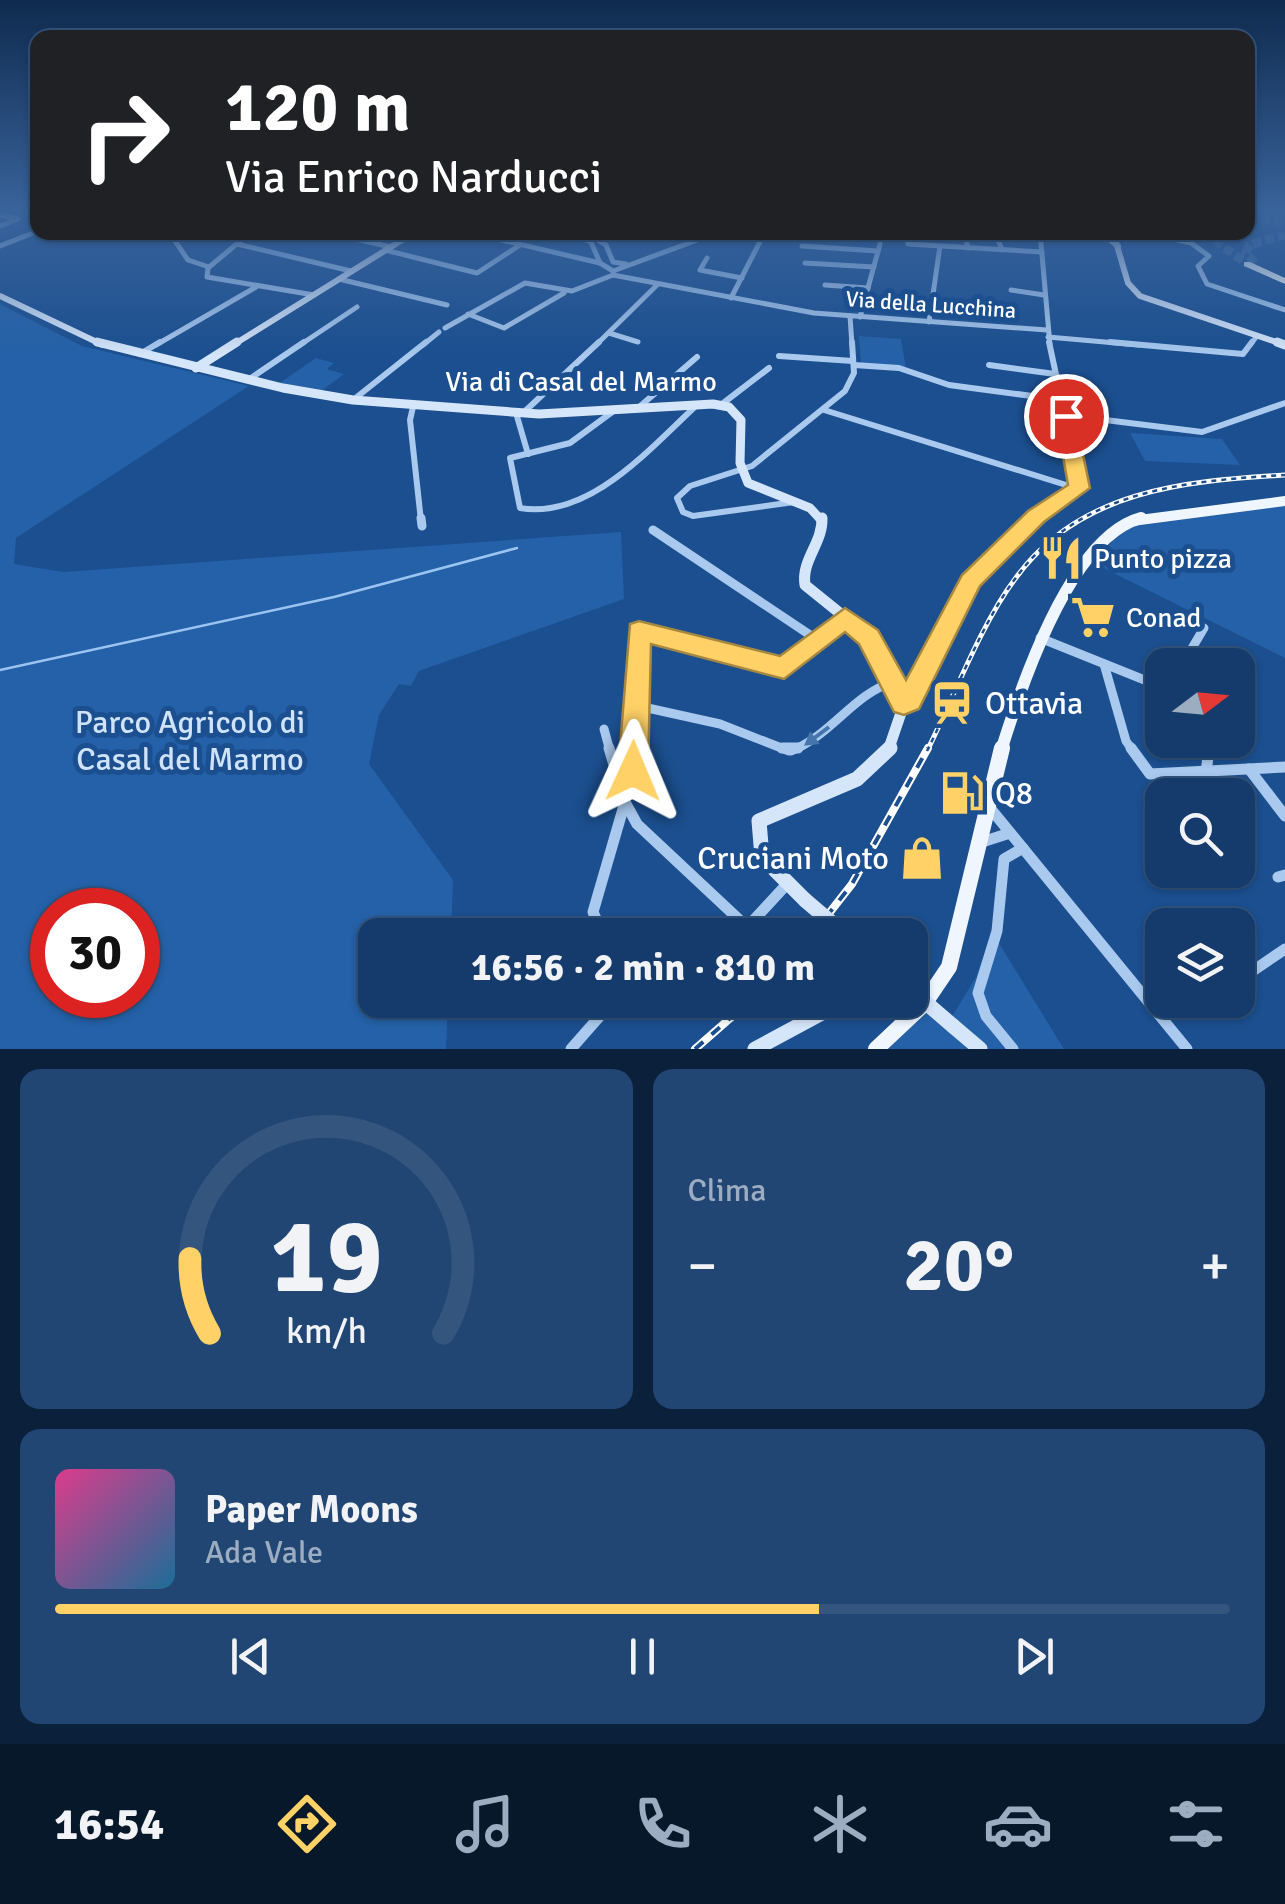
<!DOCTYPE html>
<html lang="it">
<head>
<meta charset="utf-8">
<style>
	body { margin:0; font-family:Signika,sans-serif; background:#214673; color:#f1f3f6; height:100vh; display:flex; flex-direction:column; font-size:38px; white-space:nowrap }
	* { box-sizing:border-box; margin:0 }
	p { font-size:32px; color:#9dadc1 }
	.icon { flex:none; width:55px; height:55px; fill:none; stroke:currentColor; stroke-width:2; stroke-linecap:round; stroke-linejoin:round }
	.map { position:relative; height:1049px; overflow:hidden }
	.drawer { display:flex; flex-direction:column; gap:20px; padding:20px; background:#0b203b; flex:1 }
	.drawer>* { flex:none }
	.hud { position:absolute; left:30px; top:30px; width:1225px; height:210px; border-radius:20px; box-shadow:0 2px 8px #0004,0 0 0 2px #33557e; background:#202124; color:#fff; overflow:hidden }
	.needle { width:65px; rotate:74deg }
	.controls { position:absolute; left:1145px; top:648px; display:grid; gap:20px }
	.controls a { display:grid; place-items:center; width:110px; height:110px; border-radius:20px; background:#143b6b; box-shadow:0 2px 8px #0004,0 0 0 2px #33557e; font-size:50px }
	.speed { position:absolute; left:30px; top:888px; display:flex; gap:20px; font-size:50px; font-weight:700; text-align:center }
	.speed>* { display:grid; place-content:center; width:130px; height:130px; border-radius:50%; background:#143b6b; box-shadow:0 2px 8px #0004,0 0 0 2px #33557e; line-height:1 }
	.speed .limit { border:15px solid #d22; background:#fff; color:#111 }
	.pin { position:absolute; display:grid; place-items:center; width:85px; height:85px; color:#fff; margin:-42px; border:5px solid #fff; border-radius:50%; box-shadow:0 2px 10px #0007 }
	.me { position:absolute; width:110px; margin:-55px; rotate:1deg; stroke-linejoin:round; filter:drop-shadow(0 0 8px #0008) }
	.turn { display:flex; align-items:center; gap:35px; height:210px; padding:0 30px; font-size:45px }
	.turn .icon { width:130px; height:130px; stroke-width:2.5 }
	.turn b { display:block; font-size:70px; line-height:85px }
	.big { font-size:75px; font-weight:700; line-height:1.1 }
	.drawer .card { flex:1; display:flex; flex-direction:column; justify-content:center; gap:15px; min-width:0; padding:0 35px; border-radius:20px; background:#214673 }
	.drawer .dial { align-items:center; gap:0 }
	.dial svg { height:260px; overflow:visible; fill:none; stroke:#33557e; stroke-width:7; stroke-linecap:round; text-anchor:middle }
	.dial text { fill:#f1f3f6; stroke:none }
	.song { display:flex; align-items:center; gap:30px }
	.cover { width:120px; height:120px; border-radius:15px; background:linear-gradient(135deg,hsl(330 70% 55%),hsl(200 70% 35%)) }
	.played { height:10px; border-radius:5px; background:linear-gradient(90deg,#ffd166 65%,#33557e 65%) }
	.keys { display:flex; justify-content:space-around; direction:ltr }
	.heat { display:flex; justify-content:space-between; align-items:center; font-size:55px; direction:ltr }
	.drawer .tiles { flex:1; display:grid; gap:20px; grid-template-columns:1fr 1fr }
	.card:last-child { grid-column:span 2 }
	.trip { position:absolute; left:358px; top:918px; width:570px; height:100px; border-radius:20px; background:#143b6b; box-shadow:0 2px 8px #0004,0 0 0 2px #33557e; font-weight:700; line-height:100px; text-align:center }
	.tab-bar { display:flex; height:160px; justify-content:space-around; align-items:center; background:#08182b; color:#9dadc1 }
	.tab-bar .icon { width:70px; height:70px }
	.tab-bar .selected { color:#ffd166 }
	.tab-bar b { font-size:45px; color:#f1f3f6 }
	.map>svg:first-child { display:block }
	.green { fill:#2461a8; fill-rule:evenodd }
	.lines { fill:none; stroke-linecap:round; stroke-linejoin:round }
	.stream { stroke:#9cc4f0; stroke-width:2.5 }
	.highway-tunnel { stroke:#3d69a0; stroke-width:9; stroke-dasharray:9 4; stroke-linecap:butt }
	.street-far3 { stroke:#a9c9ee; stroke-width:5 }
	.street-far2 { stroke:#a9c9ee; stroke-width:6 }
	.street-far1 { stroke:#a9c9ee; stroke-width:9 }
	.street { stroke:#a9c9ee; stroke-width:11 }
	.secondary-far3 { stroke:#d6e6fa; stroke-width:6 }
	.secondary-far2 { stroke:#d6e6fa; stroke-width:9 }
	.secondary-far1 { stroke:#d6e6fa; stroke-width:11 }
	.secondary { stroke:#d6e6fa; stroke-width:15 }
	.primary-far2 { stroke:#f0f6ff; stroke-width:10 }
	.primary-far1 { stroke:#f0f6ff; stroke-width:12 }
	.primary { stroke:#f0f6ff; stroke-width:16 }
	.highway { fill:#fff; fill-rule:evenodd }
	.rail-far1-casing { stroke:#fff; stroke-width:5 }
	.rail-casing { stroke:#fff; stroke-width:8 }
	.rail-far1 { stroke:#1b4f8f; stroke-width:2.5; stroke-dasharray:5; stroke-linecap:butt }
	.rail { stroke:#1b4f8f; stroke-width:4; stroke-dasharray:11; stroke-linecap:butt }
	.secondary-bridge { stroke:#d6e6fa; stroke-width:15 }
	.oneway { fill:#4674ac }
	.route { fill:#ffd166; stroke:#a68842; stroke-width:2.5 }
	.labels { text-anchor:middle; stroke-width:10; stroke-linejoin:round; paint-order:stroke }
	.far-street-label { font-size:22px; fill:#fff; stroke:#1b4f8f }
	.street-label { font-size:28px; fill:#fff; stroke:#1b4f8f }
	.poi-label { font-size:28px; fill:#fff; stroke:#1b4f8f; text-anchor:start }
	.near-poi-label { font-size:32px; fill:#fff; stroke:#1b4f8f; text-anchor:start }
	.near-park-label { font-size:32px; fill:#cfe3fa; stroke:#1b4f8f }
</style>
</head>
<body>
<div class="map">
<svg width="1285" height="1049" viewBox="0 0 1285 1049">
	<rect width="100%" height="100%" fill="#1b4f8f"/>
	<g class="green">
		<path d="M0 304 82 346 249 386 16 538 14 564 63 572 621 532 624 599 419 671 411 686 399 684 379 715 369 764 453 880 451 935H375V1000H448L446 1049H0ZM52 910H138V995H52Z"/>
		<path d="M859 336 901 339 906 368 861 364Z"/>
		<path d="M316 358 334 363 327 369 344 374 320 392 278 384Z"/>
		<path d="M1130 433 1222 439 1240 465 1145 461Z"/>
		<path d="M1285 505V658L1095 564C1109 550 1112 536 1129 525Z"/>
		<path d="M992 932 1064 1049H876L928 997 953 1015 976 977Z"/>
	</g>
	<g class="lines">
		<path class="stream" d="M0 670 334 597 517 548"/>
		<g class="highway-tunnel">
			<path d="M1248 217 1285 224"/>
			<path d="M1204 232 1247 264"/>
			<path d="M1255 263 1246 253 1249 245 1285 235"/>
		</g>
		<g class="street-far3">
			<path d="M0 215 18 219 0 226"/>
			<path d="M169 232 188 260 209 267"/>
			<path d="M251 232 208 268 207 277 314 295"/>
			<path d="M325 232 391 247"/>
			<path d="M467 232 600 263 613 271"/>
			<path d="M566 232 591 242 600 263"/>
			<path d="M585 232 606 245 613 262 626 264"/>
			<path d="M906 232 908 244 1042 252"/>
			<path d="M964 232 968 248"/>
			<path d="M995 232 1002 250"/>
			<path d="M1040 232 1050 345"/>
			<path d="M1141 232 1191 243 1209 256 1198 266 1207 284 1285 310"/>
			<path d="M237 244 351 271"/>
			<path d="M0 246 38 231"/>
			<path d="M802 246 878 251"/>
			<path d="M385 250 477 273 520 245"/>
			<path d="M707 258 700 270 742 278"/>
			<path d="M805 263 874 267"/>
			<path d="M613 271 719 232"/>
			<path d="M613 275 814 313 1047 330"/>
			<path d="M339 279 447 305"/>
			<path d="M825 285 868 288"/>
			<path d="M1011 290 1044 295"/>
			<path d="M731 298 765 232"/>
			<path d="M468 314 504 328 564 293"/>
			<path d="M850 316 852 345"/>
			<path d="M860 317 880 244"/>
			<path d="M929 322 940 246"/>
			<path d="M445 328 525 283 572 291 613 275"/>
			<path d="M609 333 638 342"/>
			<path d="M1048 337 1139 345"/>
			<path d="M156 345 256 287"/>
			<path d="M300 345 357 307"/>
			<path d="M423 345 439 332"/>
			<path d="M596 345 658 284"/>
			<path d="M1250 345 1257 336"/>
		</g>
		<g class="street-far2">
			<path d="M1110 342 1243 354 1252 342"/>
			<path d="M140 354 160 342"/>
			<path d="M779 356 853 361"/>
			<path d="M854 365 899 368 949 385 1062 400"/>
			<path d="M989 365 1055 374"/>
			<path d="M248 380 304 342"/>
			<path d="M353 400 426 342"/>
			<path d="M722 404 769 368"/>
			<path d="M413 407 410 420 421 521"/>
			<path d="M638 408 697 357"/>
			<path d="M615 410 570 443 510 458 520 508C590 520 651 447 698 404"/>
			<path d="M824 410 1079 489"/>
			<path d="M516 413 528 454"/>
			<path d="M523 413 599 342"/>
			<path d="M1065 415 1202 432 1285 403"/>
			<path d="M794 502 693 516 683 512 677 498 690 486 752 466 845 391 854 373 852 342"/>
			<path d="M1031 521 1080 486 1049 342"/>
		</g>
		<g class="street-far1">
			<path d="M421 518 422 526"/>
			<path d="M653 530 819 641"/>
			<path d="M1040 638 1162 687"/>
			<path d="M1104 664 1126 741 1133 751"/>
			<path d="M1182 665 1204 628"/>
			<path d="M904 704 916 691 970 581 1034 518"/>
			<path d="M634 705 720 724 789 751"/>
			<path d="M604 729 610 751"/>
			<path d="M634 751 637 633 784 668 845 618"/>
			<path d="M791 751C832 735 853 694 895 681"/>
			<path d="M1209 751 1210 740"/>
		</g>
		<g class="street">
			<path d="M634 748 625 802 637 824 747 927"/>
			<path d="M782 748H798"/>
			<path d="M1131 748 1150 774 1285 767"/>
			<path d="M1249 769 1285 816"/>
			<path d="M1206 773 1209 748"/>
			<path d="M990 808 1187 1049"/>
			<path d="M982 842 1010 833"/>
			<path d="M1278 877 1285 875"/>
			<path d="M603 935 593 912 625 802 609 748"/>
			<path d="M740 935 787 884"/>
			<path d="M1238 981 1285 949"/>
			<path d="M663 1000 675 1012 685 1000"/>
			<path d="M1162 1017 1197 1000"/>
			<path d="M571 1049 614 1000"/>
			<path d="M1013 1049 986 1016 978 993 997 931 1004 859 1023 848"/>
		</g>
		<g class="secondary-far3">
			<path d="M1100 232 1118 246"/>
			<path d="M1113 232 1128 283 1140 296 1285 345"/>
			<path d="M0 296 103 345"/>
			<path d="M233 345 415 232"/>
		</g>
		<g class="secondary-far2">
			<path d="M97 342 283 388 353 400 539 414 713 404 729 407 741 420 740 463 748 483 810 508 822 521"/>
			<path d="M1277 342 1285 345"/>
			<path d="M196 368 237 342"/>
		</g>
		<path class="secondary-far1" d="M822 518C823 543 801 560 805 585L867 635 904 704 888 751"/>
		<g class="secondary">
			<path d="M805 900 762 857 759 821 857 779 890 748"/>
			<path d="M953 1026 980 1049"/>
			<path d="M755 1049 846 1000"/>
		</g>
		<path class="primary-far2" d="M1132 521 1285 501"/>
		<path class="primary-far1" d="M1001 751C1021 686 1070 537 1141 518"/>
		<path class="primary" d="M876 1049 924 1004 949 967 1002 748"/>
		<path class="highway" d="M1244 262H1250L1285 278V284L1244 266Z"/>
		<g class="rail-far1-casing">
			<path id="rail-far1" d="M927 751C953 699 981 624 1015 579 1079 490 1184 481 1285 475"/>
		</g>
		<g class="rail-casing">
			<g id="rail">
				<path d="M812 935 852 884 928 748"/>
				<path d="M695 1049 751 1000"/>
			</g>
		</g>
		<use href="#rail-far1" class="rail-far1"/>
		<use href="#rail" class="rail"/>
		<g class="secondary-bridge">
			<path d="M805 900 846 935"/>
			<path d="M910 989 953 1026"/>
		</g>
	</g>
	<defs><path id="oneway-solid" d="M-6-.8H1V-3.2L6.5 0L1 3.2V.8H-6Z" transform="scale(2.5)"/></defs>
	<use class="oneway" href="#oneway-solid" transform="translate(817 736) rotate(143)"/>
	<linearGradient id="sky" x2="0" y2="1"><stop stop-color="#0f2b4f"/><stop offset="0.59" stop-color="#39639b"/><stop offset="1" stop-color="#39639b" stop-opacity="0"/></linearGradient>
	<rect width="1285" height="356" fill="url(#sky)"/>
	<path class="route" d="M1066 410 1075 416 1090 488 1044 522 980 586 919 709 904 715 894 712 859 644 845 632 784 679 651 644 648 771 643 780 633 784 622 780 618 771 630 624 639 621 780 656 845 608 878 630 906 680 962 575 1028 511 1068 485 1056 416Z"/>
	<defs>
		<g id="restaurant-bare" transform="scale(3.45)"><path d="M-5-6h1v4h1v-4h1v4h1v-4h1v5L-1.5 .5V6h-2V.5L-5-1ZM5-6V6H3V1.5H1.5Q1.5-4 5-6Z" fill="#ffd166" stroke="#1b4f8f" stroke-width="2.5" paint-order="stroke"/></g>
		<g id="supermarket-bare" transform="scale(3.45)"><path d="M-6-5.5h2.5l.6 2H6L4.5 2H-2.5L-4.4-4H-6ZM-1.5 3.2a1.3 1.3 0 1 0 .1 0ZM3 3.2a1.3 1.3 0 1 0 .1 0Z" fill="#ffd166" stroke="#1b4f8f" stroke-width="2.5" paint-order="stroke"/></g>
		<g id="station-bare" transform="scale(3.45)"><path d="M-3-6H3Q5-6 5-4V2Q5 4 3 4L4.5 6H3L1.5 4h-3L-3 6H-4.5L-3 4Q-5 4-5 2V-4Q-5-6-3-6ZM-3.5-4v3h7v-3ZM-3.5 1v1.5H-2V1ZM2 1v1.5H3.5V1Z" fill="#ffd166" stroke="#1b4f8f" stroke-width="2.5" paint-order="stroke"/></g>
		<g id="fuel-bare" transform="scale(3.45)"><path d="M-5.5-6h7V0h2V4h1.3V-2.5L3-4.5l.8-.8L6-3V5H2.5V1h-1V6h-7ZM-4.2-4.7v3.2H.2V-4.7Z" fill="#ffd166" stroke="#1b4f8f" stroke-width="2.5" paint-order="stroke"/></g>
		<g id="shop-bare" transform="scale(3.45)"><path d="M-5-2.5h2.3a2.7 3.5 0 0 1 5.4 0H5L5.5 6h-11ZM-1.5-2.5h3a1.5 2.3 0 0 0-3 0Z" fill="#ffd166" stroke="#1b4f8f" stroke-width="2.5" paint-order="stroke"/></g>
	</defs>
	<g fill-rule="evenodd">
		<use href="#restaurant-bare" x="1061" y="558"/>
		<use href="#supermarket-bare" x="1093" y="617"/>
		<use href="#station-bare" x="952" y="703"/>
		<use href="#fuel-bare" x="962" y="793"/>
		<use href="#shop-bare" x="922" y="858"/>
	</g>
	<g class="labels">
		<g class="far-street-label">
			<text transform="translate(931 304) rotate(4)" y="8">Via della Lucchina</text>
		</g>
		<g class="street-label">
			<text x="581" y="391">Via di Casal del Marmo</text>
		</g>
		<g class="poi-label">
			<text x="1094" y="568">Punto pizza</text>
			<text x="1126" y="627">Conad</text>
		</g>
		<g class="near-poi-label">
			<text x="985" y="714">Ottavia</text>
			<text x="995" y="804">Q8</text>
			<text x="889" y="869" text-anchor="end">Cruciani Moto</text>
		</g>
		<g class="near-park-label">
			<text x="190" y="733">Parco Agricolo di<tspan x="190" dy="37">Casal del Marmo</tspan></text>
		</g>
	</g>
</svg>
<div class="controls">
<a><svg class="needle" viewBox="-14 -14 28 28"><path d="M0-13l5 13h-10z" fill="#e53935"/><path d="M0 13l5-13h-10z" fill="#9dadc1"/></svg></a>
<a><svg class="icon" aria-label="search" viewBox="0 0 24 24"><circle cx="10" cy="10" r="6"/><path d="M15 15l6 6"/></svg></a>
<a><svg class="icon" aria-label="layers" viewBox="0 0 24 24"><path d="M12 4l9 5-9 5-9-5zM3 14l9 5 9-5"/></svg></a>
</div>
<div class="speed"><div class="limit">30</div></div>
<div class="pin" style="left:1066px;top:416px;background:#d93025"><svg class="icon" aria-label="arrive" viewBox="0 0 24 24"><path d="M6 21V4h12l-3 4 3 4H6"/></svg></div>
<svg class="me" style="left:633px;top:771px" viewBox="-20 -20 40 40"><path d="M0-17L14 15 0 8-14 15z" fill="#ffd166" stroke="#fff" stroke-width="4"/></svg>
<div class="trip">16:56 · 2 min · 810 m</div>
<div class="hud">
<div class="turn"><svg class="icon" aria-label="right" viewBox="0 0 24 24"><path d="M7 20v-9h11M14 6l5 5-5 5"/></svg><div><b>120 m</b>Via Enrico Narducci</div></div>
</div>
</div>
<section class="drawer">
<div class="tiles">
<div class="card dial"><svg viewBox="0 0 100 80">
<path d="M14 69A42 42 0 1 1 86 69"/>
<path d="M14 69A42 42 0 0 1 8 46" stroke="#ffd166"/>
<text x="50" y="56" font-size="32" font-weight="700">19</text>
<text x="50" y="72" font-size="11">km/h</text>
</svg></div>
<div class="card"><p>Clima</p>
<div class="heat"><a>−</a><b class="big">20°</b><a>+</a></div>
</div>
<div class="card">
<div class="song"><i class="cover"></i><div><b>Paper Moons</b><p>Ada Vale</p></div></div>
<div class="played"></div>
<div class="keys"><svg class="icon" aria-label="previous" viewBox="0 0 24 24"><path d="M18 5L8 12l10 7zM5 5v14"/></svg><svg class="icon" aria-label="pause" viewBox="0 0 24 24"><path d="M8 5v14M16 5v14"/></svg><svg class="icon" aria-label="next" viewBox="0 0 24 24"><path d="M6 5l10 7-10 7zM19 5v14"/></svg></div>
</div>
</div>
</section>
<nav class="tab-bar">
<b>16:54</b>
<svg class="icon selected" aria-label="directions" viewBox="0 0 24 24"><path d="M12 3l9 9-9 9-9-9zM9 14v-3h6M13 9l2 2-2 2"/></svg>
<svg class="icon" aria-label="music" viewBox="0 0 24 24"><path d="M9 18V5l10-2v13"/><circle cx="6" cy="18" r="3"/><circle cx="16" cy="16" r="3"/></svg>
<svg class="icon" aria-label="phone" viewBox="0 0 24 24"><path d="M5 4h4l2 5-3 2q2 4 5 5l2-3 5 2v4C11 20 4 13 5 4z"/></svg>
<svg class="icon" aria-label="climate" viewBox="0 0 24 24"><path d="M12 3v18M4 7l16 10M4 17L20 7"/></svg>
<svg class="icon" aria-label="car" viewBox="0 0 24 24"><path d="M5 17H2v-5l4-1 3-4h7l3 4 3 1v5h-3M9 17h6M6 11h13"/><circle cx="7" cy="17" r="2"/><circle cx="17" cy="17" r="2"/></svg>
<svg class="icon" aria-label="filters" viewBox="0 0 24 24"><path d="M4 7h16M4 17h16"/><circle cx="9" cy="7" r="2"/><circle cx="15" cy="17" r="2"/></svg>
</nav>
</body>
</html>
